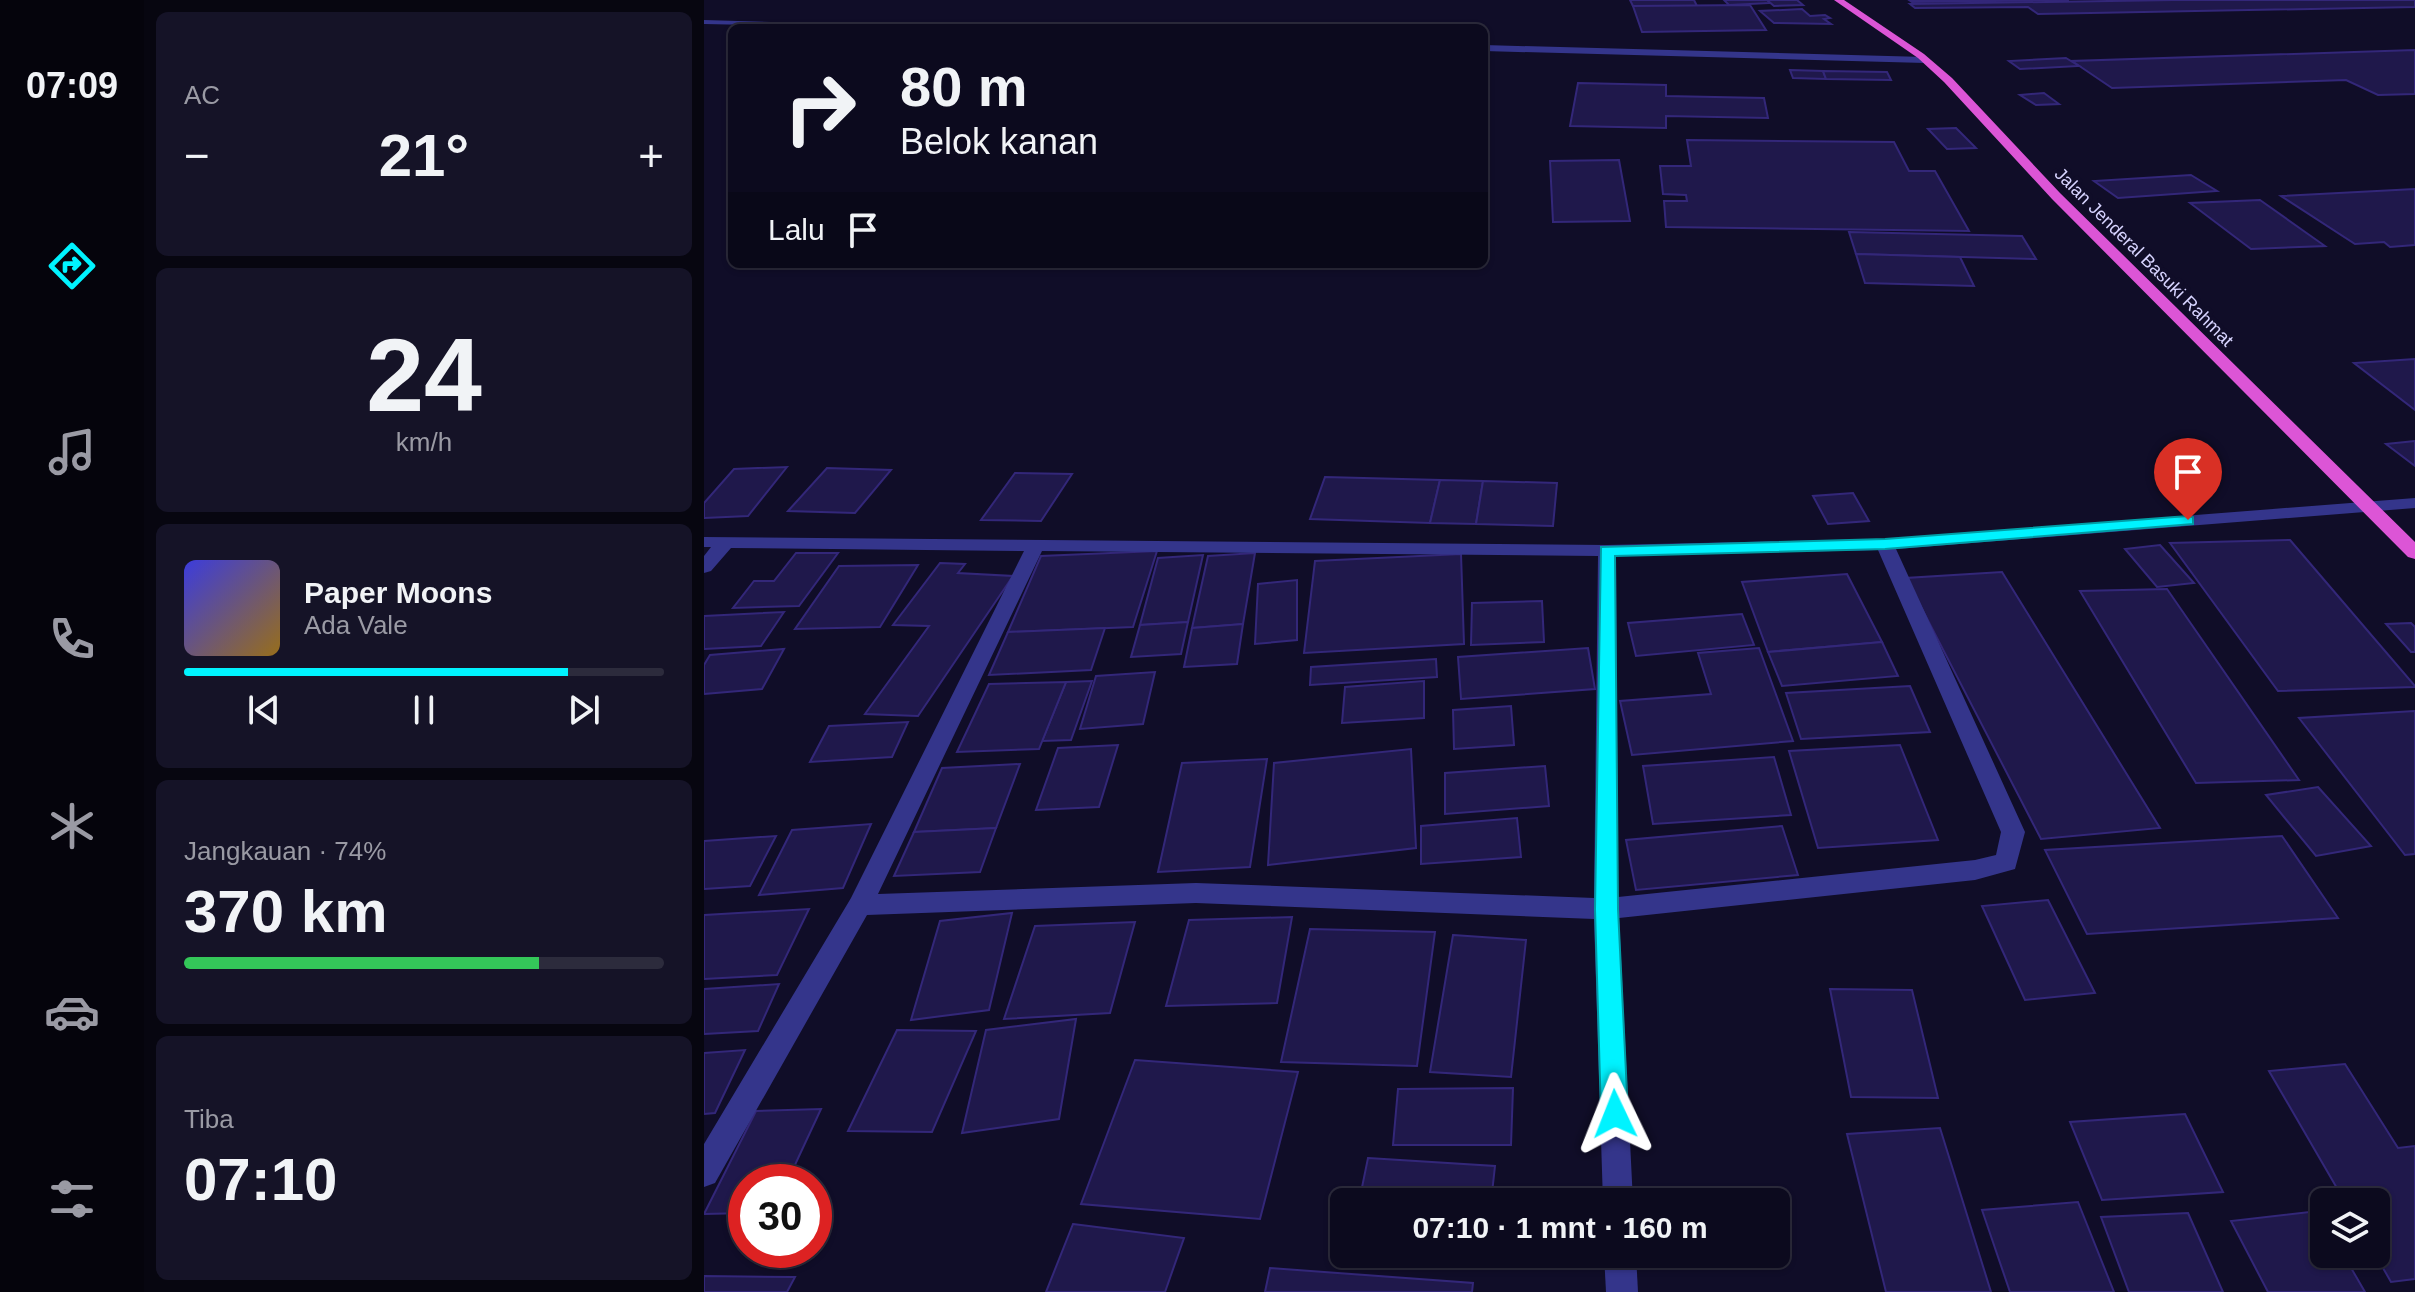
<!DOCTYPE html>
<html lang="id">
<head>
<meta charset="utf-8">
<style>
	body { margin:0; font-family:Helvetica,sans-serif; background:#151327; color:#f1f3f6; height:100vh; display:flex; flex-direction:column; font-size:30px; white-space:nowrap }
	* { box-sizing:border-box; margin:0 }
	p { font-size:26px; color:#9a9aa4 }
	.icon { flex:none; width:44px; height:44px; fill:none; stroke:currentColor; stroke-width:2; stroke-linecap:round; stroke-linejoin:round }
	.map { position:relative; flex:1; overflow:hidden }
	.side { display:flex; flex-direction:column; gap:12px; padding:12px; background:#070610; width:560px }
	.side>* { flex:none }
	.hud { position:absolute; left:24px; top:24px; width:760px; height:244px; border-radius:12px; box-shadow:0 2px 6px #0004,0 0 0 2px #2c2b3c; background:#0c0a1e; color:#f1f3f6; overflow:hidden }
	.controls { position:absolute; left:1606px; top:1188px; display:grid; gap:16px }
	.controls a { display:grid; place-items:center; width:80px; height:80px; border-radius:12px; background:#0c0a1e; box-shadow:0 2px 6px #0004,0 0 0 2px #2c2b3c; font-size:40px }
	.speed { position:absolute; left:24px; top:1164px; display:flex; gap:16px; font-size:40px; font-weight:700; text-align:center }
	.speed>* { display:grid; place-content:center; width:104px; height:104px; border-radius:50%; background:#0c0a1e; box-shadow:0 2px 6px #0004,0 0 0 2px #2c2b3c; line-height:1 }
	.speed .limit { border:12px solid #d22; background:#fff; color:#111 }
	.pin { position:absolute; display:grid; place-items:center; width:68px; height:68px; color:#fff; margin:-82px -34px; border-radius:50% 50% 50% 0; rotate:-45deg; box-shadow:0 0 8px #0007 }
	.pin .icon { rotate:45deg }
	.me { position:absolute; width:88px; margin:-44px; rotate:358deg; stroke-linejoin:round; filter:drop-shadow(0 0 6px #0008) }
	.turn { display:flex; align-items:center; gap:28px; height:168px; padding:0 40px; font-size:36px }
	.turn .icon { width:104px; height:104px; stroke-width:2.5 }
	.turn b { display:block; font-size:56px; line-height:68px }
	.then { display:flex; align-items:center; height:76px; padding:0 40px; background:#0003; gap:16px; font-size:30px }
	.big { font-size:60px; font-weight:700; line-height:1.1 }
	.side .card { flex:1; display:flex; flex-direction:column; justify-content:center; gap:12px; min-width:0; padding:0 28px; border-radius:12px; background:#151327 }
	.side .dial { align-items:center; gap:0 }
	.dial b { font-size:104px; line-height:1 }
	.song { display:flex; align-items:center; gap:24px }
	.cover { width:96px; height:96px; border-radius:12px; background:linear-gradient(135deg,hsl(240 70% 55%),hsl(40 70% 35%)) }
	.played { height:8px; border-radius:4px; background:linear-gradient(90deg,#00f3ff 80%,#2c2b3c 80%) }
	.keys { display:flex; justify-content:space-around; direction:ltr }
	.heat { display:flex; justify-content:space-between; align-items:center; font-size:44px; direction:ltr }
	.charge { height:12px; border-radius:6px; background:linear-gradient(90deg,#34c759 74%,#2c2b3c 0) }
	.trip { position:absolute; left:626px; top:1188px; width:460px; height:80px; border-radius:12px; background:#0c0a1e; box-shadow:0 2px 6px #0004,0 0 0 2px #2c2b3c; font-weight:700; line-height:80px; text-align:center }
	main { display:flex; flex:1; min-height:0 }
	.menu { display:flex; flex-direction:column; width:144px; justify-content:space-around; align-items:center; background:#05040c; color:#9a9aa4 }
	.menu .icon { width:56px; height:56px }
	.menu .on { color:#00f3ff }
	.menu b { font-size:36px; color:#f1f3f6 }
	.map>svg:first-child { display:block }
	.building { fill:#1f184b; stroke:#332779; stroke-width:2 }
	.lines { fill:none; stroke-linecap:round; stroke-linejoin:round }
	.minor { fill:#34358b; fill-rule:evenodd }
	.trunk { fill:#dc55d6; fill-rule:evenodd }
	.route { fill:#00f3ff; stroke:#009ea6; stroke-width:2 }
	.labels { text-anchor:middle; stroke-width:8; stroke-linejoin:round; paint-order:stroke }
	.far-street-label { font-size:18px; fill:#d7d4ff; stroke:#100d28 }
</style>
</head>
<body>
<main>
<nav class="menu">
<b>07:09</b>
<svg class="icon on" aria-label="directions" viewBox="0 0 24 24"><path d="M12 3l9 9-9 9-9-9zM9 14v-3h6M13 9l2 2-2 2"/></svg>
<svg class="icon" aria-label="music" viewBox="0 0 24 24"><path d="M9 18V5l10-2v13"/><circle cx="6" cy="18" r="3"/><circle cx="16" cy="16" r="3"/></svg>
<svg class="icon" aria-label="phone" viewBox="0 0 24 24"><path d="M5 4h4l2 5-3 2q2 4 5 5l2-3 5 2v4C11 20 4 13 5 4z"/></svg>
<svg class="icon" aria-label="climate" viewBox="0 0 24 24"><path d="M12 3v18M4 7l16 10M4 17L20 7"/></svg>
<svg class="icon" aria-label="car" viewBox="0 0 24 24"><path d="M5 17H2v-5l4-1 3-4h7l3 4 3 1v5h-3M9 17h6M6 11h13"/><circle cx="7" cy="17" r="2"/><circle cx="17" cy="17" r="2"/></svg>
<svg class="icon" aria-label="filters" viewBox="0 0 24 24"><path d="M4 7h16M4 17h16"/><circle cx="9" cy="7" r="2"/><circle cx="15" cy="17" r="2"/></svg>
</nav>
<section class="side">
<div class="card"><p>AC</p>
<div class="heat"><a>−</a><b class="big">21°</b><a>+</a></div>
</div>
<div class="card dial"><b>24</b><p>km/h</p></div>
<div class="card">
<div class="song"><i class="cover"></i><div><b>Paper Moons</b><p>Ada Vale</p></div></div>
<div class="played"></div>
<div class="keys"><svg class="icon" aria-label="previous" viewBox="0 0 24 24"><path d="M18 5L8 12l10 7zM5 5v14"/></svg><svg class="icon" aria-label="pause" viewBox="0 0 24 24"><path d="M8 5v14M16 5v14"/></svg><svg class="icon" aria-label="next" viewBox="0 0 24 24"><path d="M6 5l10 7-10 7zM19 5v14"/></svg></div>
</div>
<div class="card"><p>Jangkauan · 74%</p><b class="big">370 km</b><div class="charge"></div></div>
<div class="card"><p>Tiba</p><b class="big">07:10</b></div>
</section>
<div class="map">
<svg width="1711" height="1292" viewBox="0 0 1711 1292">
	<rect width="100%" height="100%" fill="#100d28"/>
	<g class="building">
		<path d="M926 0H990L993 6H929Z"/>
		<path d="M1020 0H1063L1067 3 1025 5Z"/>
		<path d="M1063 0H1093L1099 5 1070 6Z"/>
		<path d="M1205 0H1365L1208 2Z"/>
		<path d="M1470 0H1711V7L1334 14 1324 7 1211 8 1206 4Z"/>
		<path d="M1046 5 1062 30 938 32 929 6Z"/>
		<path d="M1098 9 1106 16 1121 15 1126 18 1120 19 1127 24 1070 23 1056 11Z"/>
		<path d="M1711 50V94L1674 95 1642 80 1408 88 1368 61Z"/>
		<path d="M1362 58 1375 66 1316 69 1305 61Z"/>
		<path d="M1086 70 1119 71 1122 79 1089 78Z"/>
		<path d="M1119 71 1183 72 1187 80 1122 79Z"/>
		<path d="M874 83 962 85V96L1060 98 1064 118 962 116V128L866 126Z"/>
		<path d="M1340 93 1355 104 1332 105 1316 95Z"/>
		<path d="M1252 128 1272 148 1243 149 1224 129Z"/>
		<path d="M983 140 1190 142 1205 171H1231L1265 231 962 227 960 201H983L982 195 959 194 956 166H987Z"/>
		<path d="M915 160 926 221 849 222 846 161Z"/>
		<path d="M1487 175 1513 191 1414 198 1390 181Z"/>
		<path d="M1711 189V245L1686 247 1680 242 1651 244 1577 196Z"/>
		<path d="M1556 200 1621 246 1547 249 1486 203Z"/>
		<path d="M1145 232 1318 236 1332 259 1152 254Z"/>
		<path d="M1152 254 1256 257 1270 286 1161 283Z"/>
		<path d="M1711 359V410L1650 363Z"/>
		<path d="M1711 441V466L1682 444Z"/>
		<path d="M83 467 44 516 0 518V503L30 469Z"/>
		<path d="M123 468 187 470 151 513 84 511Z"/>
		<path d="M311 473 368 474 337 521 277 520Z"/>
		<path d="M621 477 736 480 726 523 606 519Z"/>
		<path d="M736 480 779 481 772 524 726 523Z"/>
		<path d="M779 481 853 483 849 526 772 524Z"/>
		<path d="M1149 493 1165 521 1124 524 1109 496Z"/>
		<path d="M1586 540 1711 686V687L1574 691 1466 543Z"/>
		<path d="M1456 545 1490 583 1453 587 1421 549Z"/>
		<path d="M453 551 429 627 304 632 337 556Z"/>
		<path d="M92 553H134L95 606 29 608 50 581H70Z"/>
		<path d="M551 553 539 624 488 628 504 556Z"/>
		<path d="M757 554 760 644 600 653 611 561Z"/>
		<path d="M499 555 484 622 436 625 454 558Z"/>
		<path d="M236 563 261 564 254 573 309 576 214 716 161 714 225 626 189 625Z"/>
		<path d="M214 565 176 627 91 629 135 566Z"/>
		<path d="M1298 572 1456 828 1337 839 1202 578Z"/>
		<path d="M1143 574 1178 642 1064 652 1038 582Z"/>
		<path d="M593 580V640L551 644 554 584Z"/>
		<path d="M1463 589 1595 780 1492 783 1376 591Z"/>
		<path d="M838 601 840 642 767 645 768 603Z"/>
		<path d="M80 612 57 646 0 649V616Z"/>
		<path d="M1038 614 1050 645 932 656 924 623Z"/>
		<path d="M484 622 477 654 427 657 436 625Z"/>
		<path d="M1707 623 1711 627V652H1707L1682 624Z"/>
		<path d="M539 624 533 664 480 667 488 628Z"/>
		<path d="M401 628 387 670 285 675 304 632Z"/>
		<path d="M1178 642 1194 676 1078 686 1064 652Z"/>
		<path d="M884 648 891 689 757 699 754 657Z"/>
		<path d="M1055 648 1089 741 928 755 916 701 1007 694 994 653Z"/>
		<path d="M80 649 58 689 0 694V665L6 655Z"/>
		<path d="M732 659 733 677 606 685 607 667Z"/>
		<path d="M451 672 439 724 376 729 392 676Z"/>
		<path d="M388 681 367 740 338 741 362 682Z"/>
		<path d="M720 681V718L638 723 641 687Z"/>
		<path d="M362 682 335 749 253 752 285 684Z"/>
		<path d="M1206 686 1226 732 1097 739 1082 693Z"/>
		<path d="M807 706 810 745 750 749 749 710Z"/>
		<path d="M1711 711V854L1701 855 1595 718Z"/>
		<path d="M204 722 188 757 106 762 125 726Z"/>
		<path d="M414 745 395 807 332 810 354 748Z"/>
		<path d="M1196 745 1234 840 1114 848 1085 751Z"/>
		<path d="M707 749 712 848 564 865 570 763Z"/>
		<path d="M1070 757 1087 815 949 824 939 766Z"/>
		<path d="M563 759 546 867 454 872 478 763Z"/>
		<path d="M316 764 292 828 210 832 238 768Z"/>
		<path d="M841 766 845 806 741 814V773Z"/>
		<path d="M1614 787 1667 846 1612 856 1562 795Z"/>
		<path d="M813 818 817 857 717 864V826Z"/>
		<path d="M167 824 139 888 55 895 88 830Z"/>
		<path d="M1078 826 1094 875 932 890 922 840Z"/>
		<path d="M292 828 276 872 190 876 210 832Z"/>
		<path d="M72 836 46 886 0 889V841Z"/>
		<path d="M1578 836 1634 918 1383 934 1341 850Z"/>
		<path d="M1344 900 1391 993 1321 1000 1278 906Z"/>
		<path d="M105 909 73 975 0 979V915Z"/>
		<path d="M308 913 285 1010 207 1020 236 921Z"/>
		<path d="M588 917 573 1003 462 1006 485 920Z"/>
		<path d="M431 922 406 1013 300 1019 331 926Z"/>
		<path d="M606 929 731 932 713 1066 577 1062Z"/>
		<path d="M749 935 822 940 807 1077 726 1072Z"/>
		<path d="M75 984 54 1031 0 1034V989Z"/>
		<path d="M1126 989 1208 990 1234 1098 1147 1097Z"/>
		<path d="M372 1019 355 1119 258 1133 282 1030Z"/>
		<path d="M193 1030 272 1031 228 1132 144 1131Z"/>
		<path d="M41 1050 11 1113 0 1114V1053Z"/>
		<path d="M431 1060 594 1072 556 1219 377 1204Z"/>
		<path d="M1641 1064 1694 1148 1711 1146V1279L1687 1282 1671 1254 1672 1202H1641L1565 1071Z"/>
		<path d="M809 1088 807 1145H689L694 1089Z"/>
		<path d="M117 1109 83 1182H42V1213L0 1214 52 1111Z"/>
		<path d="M1481 1114 1519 1192 1398 1200 1366 1122Z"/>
		<path d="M1236 1128 1287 1292H1182L1143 1134Z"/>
		<path d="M664 1158 791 1166 787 1202H655Z"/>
		<path d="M1374 1202 1410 1292H1306L1278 1210Z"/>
		<path d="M1614 1211 1620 1221V1254H1639L1661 1292H1564L1527 1221Z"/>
		<path d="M1484 1213 1519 1292H1425L1397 1217Z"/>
		<path d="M369 1224 480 1238 461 1292H342Z"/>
		<path d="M566 1268 769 1283 768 1292H561Z"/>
		<path d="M0 1276 91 1277 83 1292H0Z"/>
	</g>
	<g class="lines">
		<g class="minor">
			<path d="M0 20 207 26 211 28 0 24Z"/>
			<path d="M780 45 1221 57 1225 60 1221 63 780 51Z"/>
			<path d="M1711 498V508L1192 549 1321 832 1311 869 1271 880 915 918 929 1202H899L890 919 492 903 163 915 11 1183 0 1187V1144L147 898 320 551 27 548 7 571 0 573V556L7 547H0V537L903 545 1181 539ZM1174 550 1297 832 1292 855 1271 860 914 897 912 556ZM338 551 894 556 890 898 492 883 174 894Z"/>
			<path d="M900 1254H932L934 1292H902Z"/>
		</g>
		<path class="trunk" d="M1130 0H1140L1220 54 1248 78 1356 193 1711 542V559L1704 557 1348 199 1240 82 1214 58Z"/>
	</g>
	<path class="route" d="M1484 516 1489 517V524L1181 549 911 556 914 909 924 1114 920 1123 911 1127 901 1123 897 1114 891 909 897 547 1181 539Z"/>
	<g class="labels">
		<g class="far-street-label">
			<text transform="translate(1440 257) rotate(45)" y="6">Jalan Jenderal Basuki Rahmat</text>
		</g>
	</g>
</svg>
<div class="controls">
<a><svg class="icon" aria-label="layers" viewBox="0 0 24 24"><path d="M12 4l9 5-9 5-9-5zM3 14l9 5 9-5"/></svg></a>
</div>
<div class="speed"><div class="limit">30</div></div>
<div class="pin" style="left:1484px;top:520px;background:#d93025"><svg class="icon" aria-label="arrive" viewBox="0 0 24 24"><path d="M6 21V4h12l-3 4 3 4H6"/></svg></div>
<svg class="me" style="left:911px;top:1114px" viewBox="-20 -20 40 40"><path d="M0-17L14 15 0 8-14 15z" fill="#00f3ff" stroke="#fff" stroke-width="4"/></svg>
<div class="trip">07:10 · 1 mnt · 160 m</div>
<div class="hud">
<div class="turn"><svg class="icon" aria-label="right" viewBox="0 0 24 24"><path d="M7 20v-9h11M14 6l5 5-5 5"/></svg><div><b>80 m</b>Belok kanan</div></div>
<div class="then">Lalu<svg class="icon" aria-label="arrive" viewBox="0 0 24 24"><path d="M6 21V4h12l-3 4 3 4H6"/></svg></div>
</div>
</div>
</main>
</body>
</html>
